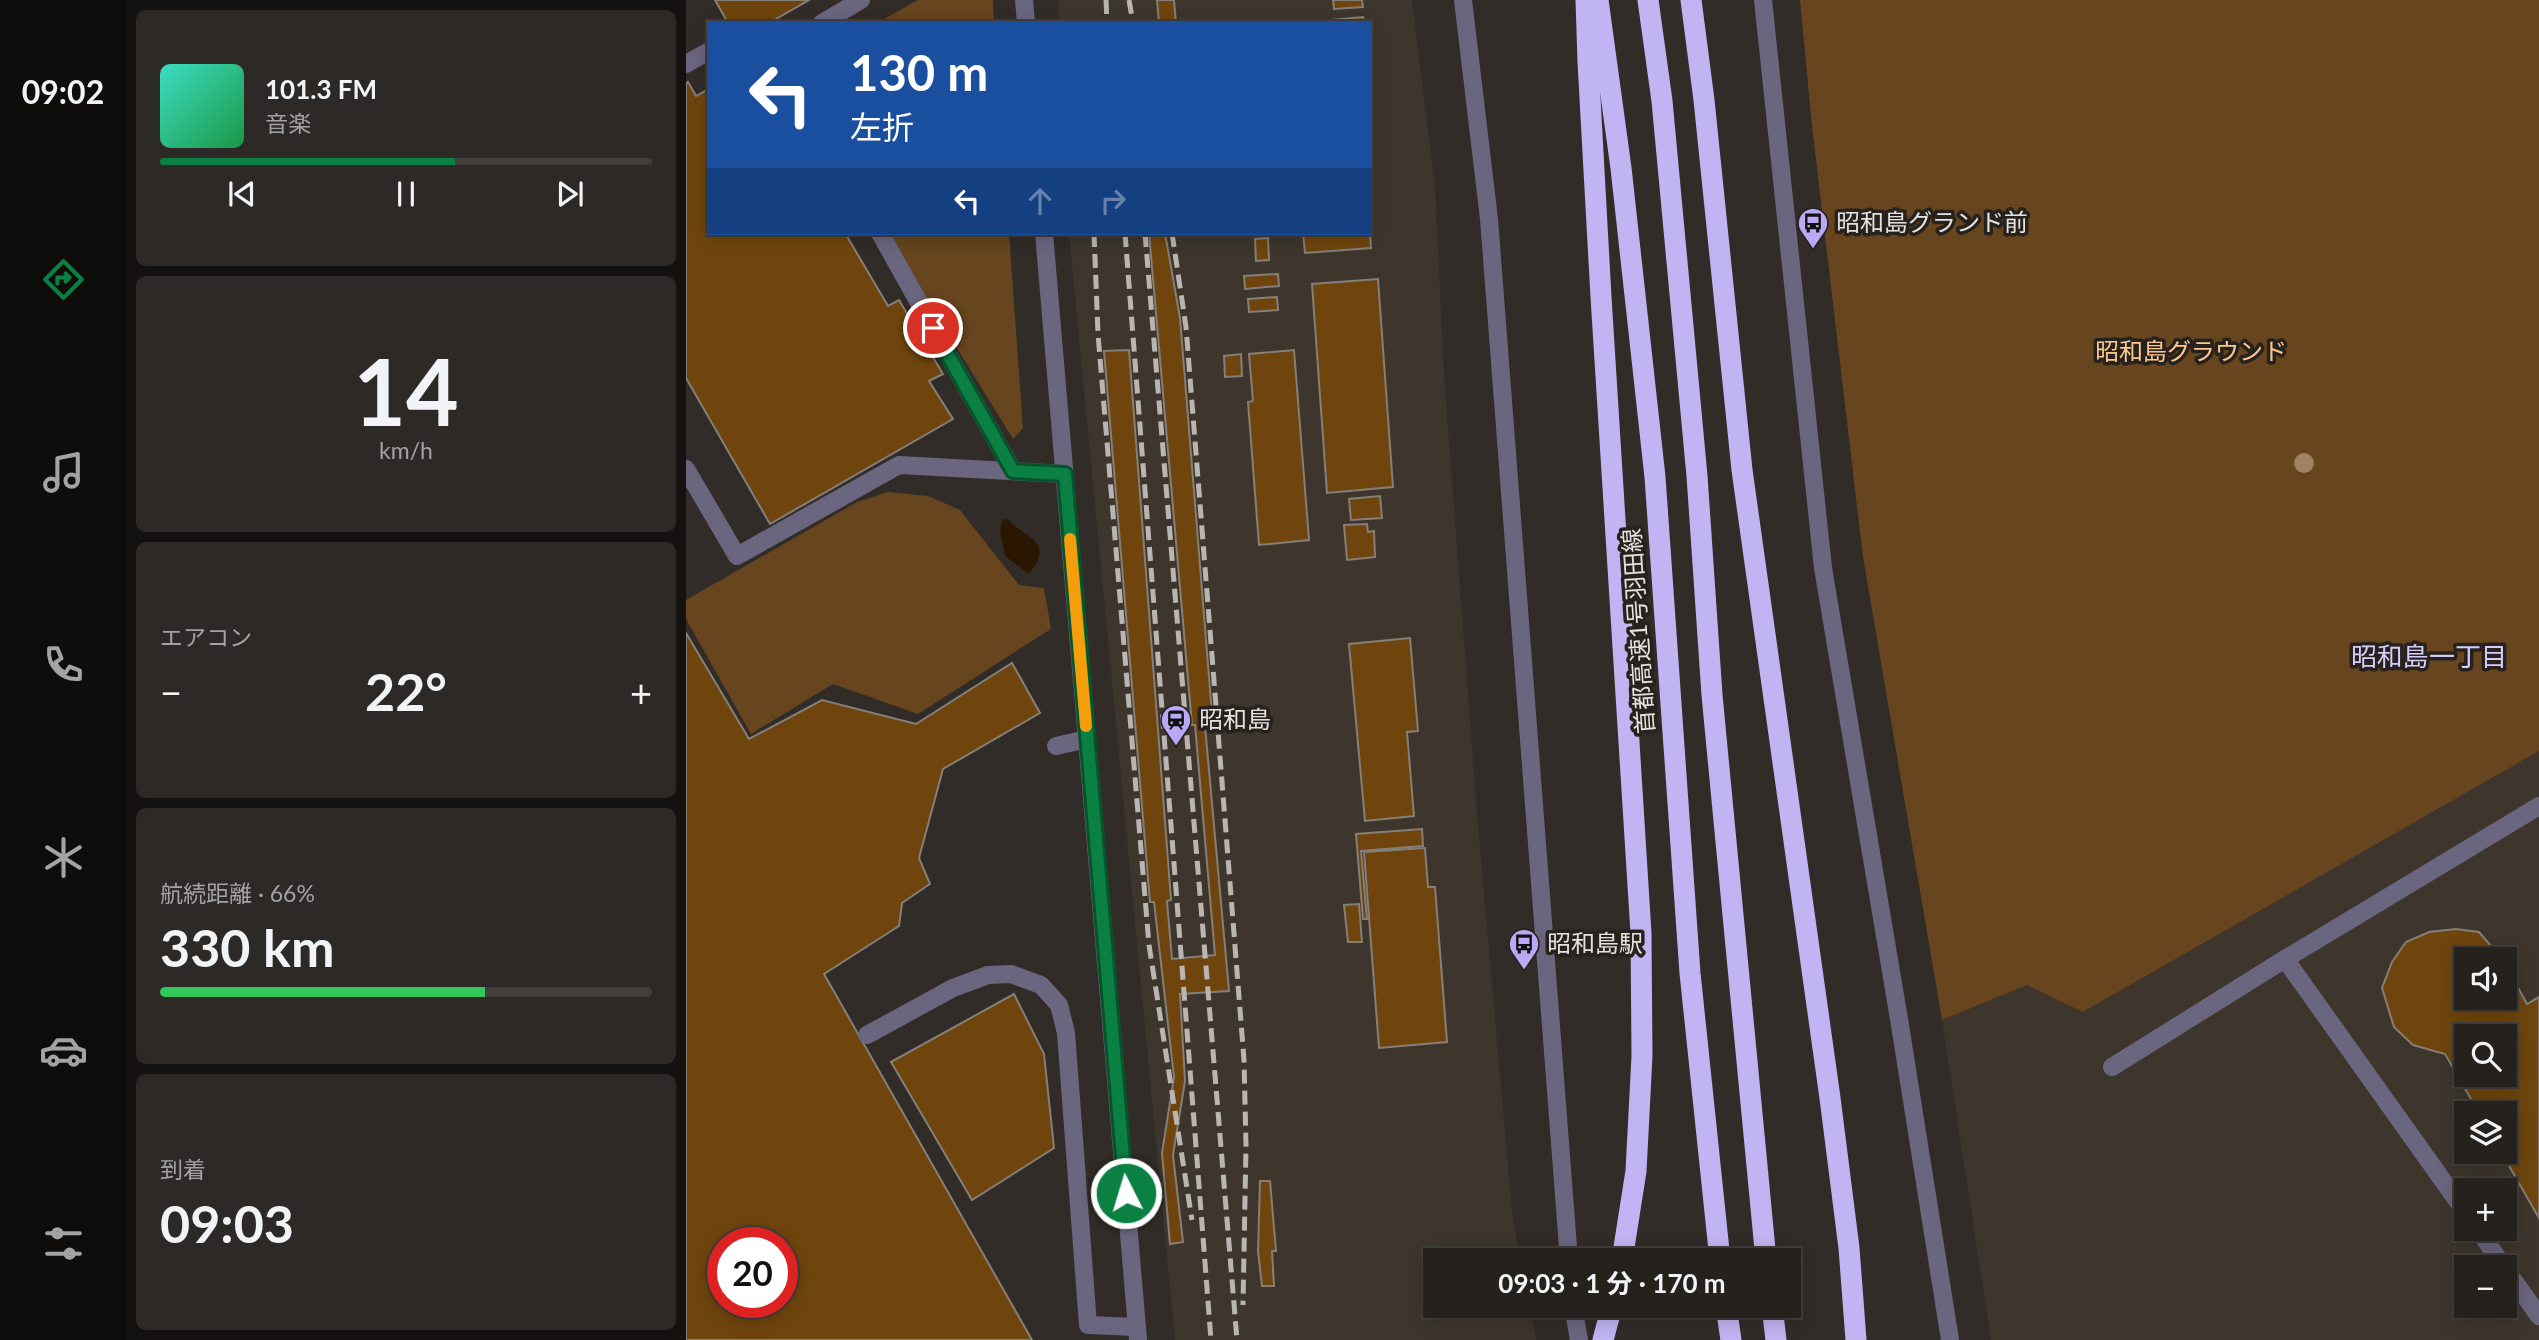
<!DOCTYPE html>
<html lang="ja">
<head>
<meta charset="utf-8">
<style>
	body { margin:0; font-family:Lato,"Noto Sans JP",sans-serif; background:#2d2926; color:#f1f3f6; height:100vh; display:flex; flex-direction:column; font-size:26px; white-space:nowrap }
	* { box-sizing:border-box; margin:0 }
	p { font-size:23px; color:#a3a3a4 }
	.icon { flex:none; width:38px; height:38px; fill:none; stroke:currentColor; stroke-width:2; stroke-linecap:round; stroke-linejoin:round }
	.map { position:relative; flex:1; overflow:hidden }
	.side { display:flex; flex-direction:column; gap:10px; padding:10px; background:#141210; width:560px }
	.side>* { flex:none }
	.guide { position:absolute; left:21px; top:21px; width:665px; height:214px; border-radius:0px; box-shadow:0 4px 18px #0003,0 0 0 2px #423e3b; background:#1a4fa0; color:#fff; overflow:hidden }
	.controls { position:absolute; left:1768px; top:947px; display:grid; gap:14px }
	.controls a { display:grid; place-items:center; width:63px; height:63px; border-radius:0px; background:#25211d; box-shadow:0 4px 18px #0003,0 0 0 2px #423e3b; font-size:35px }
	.speed { position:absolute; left:21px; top:1227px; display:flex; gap:14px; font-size:35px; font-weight:700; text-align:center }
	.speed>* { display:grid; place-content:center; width:91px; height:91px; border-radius:50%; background:#25211d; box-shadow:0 4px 18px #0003,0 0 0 2px #423e3b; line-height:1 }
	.speed .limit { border:10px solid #d22; background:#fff; color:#111 }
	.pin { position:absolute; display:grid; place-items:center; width:60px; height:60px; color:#fff; margin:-30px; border:4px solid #fff; border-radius:50%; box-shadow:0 2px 7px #0007 }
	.me { position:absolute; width:77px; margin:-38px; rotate:355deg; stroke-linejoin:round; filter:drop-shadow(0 0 5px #0008) }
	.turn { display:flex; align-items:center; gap:24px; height:147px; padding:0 28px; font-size:32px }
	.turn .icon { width:91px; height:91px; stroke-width:2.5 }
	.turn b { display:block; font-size:49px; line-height:60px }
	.lanes { display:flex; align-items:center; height:66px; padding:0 28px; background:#0003; justify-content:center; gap:35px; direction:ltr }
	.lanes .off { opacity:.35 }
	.big { font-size:52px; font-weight:700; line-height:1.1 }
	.side .widget { flex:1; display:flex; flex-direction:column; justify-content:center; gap:10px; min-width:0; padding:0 24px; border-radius:10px; background:#2d2926 }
	.side .dial { align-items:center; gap:0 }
	.dial b { font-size:91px; line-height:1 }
	.song { display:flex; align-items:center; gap:21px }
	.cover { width:84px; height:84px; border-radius:10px; background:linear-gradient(135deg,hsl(170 70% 55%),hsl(140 70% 35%)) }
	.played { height:7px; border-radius:4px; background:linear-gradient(90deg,#0b8043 60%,#423e3b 60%) }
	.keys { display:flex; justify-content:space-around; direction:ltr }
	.heat { display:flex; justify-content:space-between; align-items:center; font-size:38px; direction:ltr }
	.charge { height:10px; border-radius:5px; background:linear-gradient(90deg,#34c759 66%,#423e3b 0) }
	.trip { position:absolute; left:737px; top:1248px; width:378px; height:70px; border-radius:0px; background:#25211d; box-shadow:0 4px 18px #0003,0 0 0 2px #423e3b; font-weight:700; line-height:70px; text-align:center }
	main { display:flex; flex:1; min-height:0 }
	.tab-bar { display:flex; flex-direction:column; width:126px; justify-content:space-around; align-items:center; background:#0f0d0c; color:#a3a3a4 }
	.tab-bar .icon { width:49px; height:49px }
	.tab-bar .current { color:#0b8043 }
	.tab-bar b { font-size:32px; color:#f1f3f6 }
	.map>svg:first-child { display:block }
	.built { fill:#3e362c; fill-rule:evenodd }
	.green { fill:#66451f }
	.water { fill:#2b1600 }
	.building { fill:#6f450d; stroke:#857f79; stroke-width:2; fill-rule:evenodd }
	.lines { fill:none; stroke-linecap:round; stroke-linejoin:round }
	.service { stroke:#6b667f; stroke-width:18 }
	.minor { stroke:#6b667f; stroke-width:18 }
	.tertiary { stroke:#6b667f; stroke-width:18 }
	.motorway { stroke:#c0b4f2; stroke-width:21 }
	.rail { stroke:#b9b6b2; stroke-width:5; stroke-dasharray:14 7; stroke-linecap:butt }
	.tree { fill:#a18260 }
	.route-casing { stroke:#07532c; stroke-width:18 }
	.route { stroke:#0b8043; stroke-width:12 }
	.slow { stroke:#f59e0b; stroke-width:12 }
	.labels { text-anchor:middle; stroke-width:7; stroke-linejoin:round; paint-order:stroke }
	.poi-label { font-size:24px; fill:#e4e1de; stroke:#27221d; text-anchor:start }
	.park-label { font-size:24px; fill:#fdc88f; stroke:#27221d }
	.street-label { font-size:24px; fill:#e4e1de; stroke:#27221d }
	.neighbourhood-label { font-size:26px; fill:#d6cef9; stroke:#27221d }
</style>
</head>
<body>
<main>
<nav class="tab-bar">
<b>09:02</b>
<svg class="icon current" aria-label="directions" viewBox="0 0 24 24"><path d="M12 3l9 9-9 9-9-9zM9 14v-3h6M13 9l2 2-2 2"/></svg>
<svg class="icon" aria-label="music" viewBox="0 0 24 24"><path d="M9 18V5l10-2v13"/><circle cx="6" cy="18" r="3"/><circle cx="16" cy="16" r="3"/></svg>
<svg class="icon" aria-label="phone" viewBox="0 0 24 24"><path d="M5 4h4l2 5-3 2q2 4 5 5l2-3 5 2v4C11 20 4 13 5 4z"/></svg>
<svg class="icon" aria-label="climate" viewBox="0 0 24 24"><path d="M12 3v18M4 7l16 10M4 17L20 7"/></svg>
<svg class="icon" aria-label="car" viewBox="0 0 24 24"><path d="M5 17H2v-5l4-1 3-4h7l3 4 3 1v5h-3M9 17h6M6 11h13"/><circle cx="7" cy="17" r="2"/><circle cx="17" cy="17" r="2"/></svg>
<svg class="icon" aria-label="filters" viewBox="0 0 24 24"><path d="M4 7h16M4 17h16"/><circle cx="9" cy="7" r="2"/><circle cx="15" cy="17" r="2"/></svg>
</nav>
<section class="side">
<div class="widget">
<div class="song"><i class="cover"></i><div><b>101.3 FM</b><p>音楽</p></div></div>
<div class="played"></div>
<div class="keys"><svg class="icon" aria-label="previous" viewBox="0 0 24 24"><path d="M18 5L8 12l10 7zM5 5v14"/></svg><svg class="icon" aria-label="pause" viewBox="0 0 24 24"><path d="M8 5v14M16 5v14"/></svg><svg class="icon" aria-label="next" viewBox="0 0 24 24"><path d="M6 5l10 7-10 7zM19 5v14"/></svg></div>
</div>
<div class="widget dial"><b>14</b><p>km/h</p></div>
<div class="widget"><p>エアコン</p>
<div class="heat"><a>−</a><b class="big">22°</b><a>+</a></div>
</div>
<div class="widget"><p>航続距離 · 66%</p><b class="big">330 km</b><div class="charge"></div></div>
<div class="widget"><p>到着</p><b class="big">09:03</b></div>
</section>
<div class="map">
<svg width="1853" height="1340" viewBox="0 0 1853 1340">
	<rect width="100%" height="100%" fill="#312c27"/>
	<g class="built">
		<path d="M372 0H726L749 186 758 375 791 814 827 1222 835 1260H749V1306H844L850 1340H489L383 233H684V23H373Z"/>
		<path d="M1853 751V1340H1305L1256 1020 1341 985 1397 1012ZM1780 959H1818V998H1780ZM1780 1036H1818V1074H1780ZM1780 1113H1818V1152H1780ZM1780 1190H1818V1228H1780ZM1780 1267H1818V1306H1780Z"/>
	</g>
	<g class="green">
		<path d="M232 0H307L308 23H191Z"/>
		<path d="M1114 0H1853V751L1397 1012 1341 985 1256 1020 1177 557 1126 126Z"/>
		<path d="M200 233H323L337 428 327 439Z"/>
		<path d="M202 492 242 496 274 510 333 585 358 588 365 629 232 714 147 684 65 734 0 619V600L171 502Z"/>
	</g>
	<path class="water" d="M321 519C341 539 369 541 343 574L319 556 314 531 316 520Z"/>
	<g class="building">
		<path d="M29 0H123L83 23H42Z"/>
		<path d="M471 0H488L490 23H473Z"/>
		<path d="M647 0H676L677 7 648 9Z"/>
		<path d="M677 17 678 23H634V21Z"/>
		<path d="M2 82 10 96 23 89V233H159L202 306 213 300 257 374 243 381 267 419 84 524 0 378V84Z"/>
		<path d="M684 232 685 248 619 253 617 233Z"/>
		<path d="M463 233H479L494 318 527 726H519L543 991 494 994 499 1081 487 1155 497 1242 484 1244 476 1153 488 1077 468 902H464L418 351 443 350 485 900 481 901 486 959 529 955 509 725H506Z"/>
		<path d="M582 238 583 260 570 261 569 239Z"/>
		<path d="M592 274 593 286 559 289 558 276Z"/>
		<path d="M692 279 707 487 641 493 626 284Z"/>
		<path d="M591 297 592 310 563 312 562 299Z"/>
		<path d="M608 350 623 540 573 545 562 402 567 401 563 354Z"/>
		<path d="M555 354 556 376 539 377 538 356Z"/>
		<path d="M694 496 696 518 665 520 663 499Z"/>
		<path d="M681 524 682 532 688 531 689 557 661 560 658 525Z"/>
		<path d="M0 633 63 739 136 700 230 724 326 663 354 713 257 769 233 858 244 884 216 903 213 926 138 974 346 1340H0ZM37 1242H96V1302H37Z"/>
		<path d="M724 638 732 731 721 732 728 816 679 821 663 644Z"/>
		<path d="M736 829 737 846 675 851 681 919H677L670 834Z"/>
		<path d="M739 848 742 887H749L761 1042 693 1048 678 852Z"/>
		<path d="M673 904 676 942H662L658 905Z"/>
		<path d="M1770 929 1793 932 1816 959H1780V998H1818V962L1841 1004 1853 997V1218L1815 1152H1818V1113H1793L1759 1054 1727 1045 1708 1027 1696 988 1706 962 1720 942 1743 932ZM1780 1036H1818V1074H1780Z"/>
		<path d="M328 994 358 1054 368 1148 286 1200 205 1062Z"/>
		<path d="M574 1181H584L590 1251H586L588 1286H576L572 1251Z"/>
	</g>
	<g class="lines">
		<g class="service">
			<path d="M338 0 340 23"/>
			<path d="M136 23 175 0"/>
			<path d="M0 64 23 51"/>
			<path d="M194 233 327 471"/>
			<path d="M358 233 452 1340"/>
			<path d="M0 469 51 556 213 465 378 474"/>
			<path d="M370 746 401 739"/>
			<path d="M181 1035 267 988 302 975 325 974 355 985 373 1005 380 1033 402 1325 451 1327"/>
			<path d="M1426 1067 1599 959"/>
		</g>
		<g class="minor">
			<path d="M1780 1213 1599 959 1853 806"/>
			<path d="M1791 1228 1818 1267"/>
			<path d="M1818 1267 1853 1316"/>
		</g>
		<g class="tertiary">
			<path d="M777 0 803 219 883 1260"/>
			<path d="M1077 0 1137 568 1213 1019 1264 1340"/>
			<path d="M887 1306 893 1340"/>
		</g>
		<g class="motorway">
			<path d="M900 0 902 62 915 297 955 933 956 1056 950 1171 936 1260"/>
			<path d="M912 0 935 168 969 477 1004 973 1034 1260"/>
			<path d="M962 0 976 101 1011 476 1026 695 1080 1260"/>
			<path d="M1005 0 1018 100 1056 470 1144 1098 1163 1248 1170 1340"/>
			<path d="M1040 1306 1045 1340"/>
			<path d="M1086 1306 1090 1340"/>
			<path d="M917 1340 926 1306"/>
		</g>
		<g class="rail">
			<path d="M420 0 421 23"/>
			<path d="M443 0 447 23"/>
			<path d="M408 233 412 334 463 945 506 1220"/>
			<path d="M439 233 525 1340"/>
			<path d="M459 233 551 1340"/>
			<path d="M486 233 500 327 558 1060 560 1146 557 1305"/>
		</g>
	</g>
	<circle class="tree" cx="1618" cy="463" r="10"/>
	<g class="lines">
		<g class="route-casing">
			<path id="route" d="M247 328 327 471 379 474 440 1193"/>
		</g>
		<use href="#route" class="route"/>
		<path class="slow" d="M384 539 400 726"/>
	</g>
	<defs>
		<g id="bus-pin" transform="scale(1.575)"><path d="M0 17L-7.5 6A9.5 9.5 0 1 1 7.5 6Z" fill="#baaaf6" stroke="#27221d"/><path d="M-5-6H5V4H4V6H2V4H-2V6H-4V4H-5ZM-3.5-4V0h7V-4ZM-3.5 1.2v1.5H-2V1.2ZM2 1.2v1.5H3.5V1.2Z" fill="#111"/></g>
		<g id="station-pin" transform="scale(1.575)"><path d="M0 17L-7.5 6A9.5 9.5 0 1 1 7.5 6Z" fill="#baaaf6" stroke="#27221d"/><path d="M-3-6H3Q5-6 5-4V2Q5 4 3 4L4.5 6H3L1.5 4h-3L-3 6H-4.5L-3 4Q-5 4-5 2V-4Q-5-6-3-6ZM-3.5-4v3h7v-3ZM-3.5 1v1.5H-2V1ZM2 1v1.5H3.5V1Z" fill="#111"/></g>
	</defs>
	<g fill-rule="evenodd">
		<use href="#bus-pin" x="1127" y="223"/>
		<use href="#station-pin" x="490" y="720"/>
		<use href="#bus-pin" x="838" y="944"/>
	</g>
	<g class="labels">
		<g class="poi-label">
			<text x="1150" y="231">昭和島グランド前</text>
			<text x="513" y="728">昭和島</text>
			<text x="861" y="952">昭和島駅</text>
		</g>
		<g class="park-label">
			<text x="1505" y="360">昭和島グラウンド</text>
		</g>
		<g class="street-label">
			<text transform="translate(953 631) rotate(-94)" y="8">首都高速1号羽田線</text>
		</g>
		<g class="neighbourhood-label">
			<text x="1743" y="666">昭和島一丁目</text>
		</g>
	</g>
</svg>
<div class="controls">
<a><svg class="icon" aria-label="sound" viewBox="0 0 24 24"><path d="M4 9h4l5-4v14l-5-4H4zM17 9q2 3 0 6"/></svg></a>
<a><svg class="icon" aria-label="search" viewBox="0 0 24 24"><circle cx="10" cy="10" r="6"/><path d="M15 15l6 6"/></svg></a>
<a><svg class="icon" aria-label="layers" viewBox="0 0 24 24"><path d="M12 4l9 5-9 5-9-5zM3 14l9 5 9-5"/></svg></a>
<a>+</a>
<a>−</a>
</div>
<div class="speed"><div class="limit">20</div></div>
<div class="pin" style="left:247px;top:328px;background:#d93025"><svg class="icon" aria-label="arrive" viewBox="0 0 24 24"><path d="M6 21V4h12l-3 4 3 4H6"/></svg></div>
<svg class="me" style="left:440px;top:1193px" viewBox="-20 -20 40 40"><circle r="17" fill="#0b8043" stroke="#fff" stroke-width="3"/><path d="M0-11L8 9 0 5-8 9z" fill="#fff"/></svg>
<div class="trip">09:03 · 1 分 · 170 m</div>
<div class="guide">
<div class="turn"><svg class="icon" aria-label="left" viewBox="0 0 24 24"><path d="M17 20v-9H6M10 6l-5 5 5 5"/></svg><div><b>130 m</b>左折</div></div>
<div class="lanes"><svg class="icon" aria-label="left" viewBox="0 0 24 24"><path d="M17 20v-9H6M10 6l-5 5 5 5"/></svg><svg class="icon off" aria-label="ahead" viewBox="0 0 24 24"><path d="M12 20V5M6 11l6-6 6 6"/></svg><svg class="icon off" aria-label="right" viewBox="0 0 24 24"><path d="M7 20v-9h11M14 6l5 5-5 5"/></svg></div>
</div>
</div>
</main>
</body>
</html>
